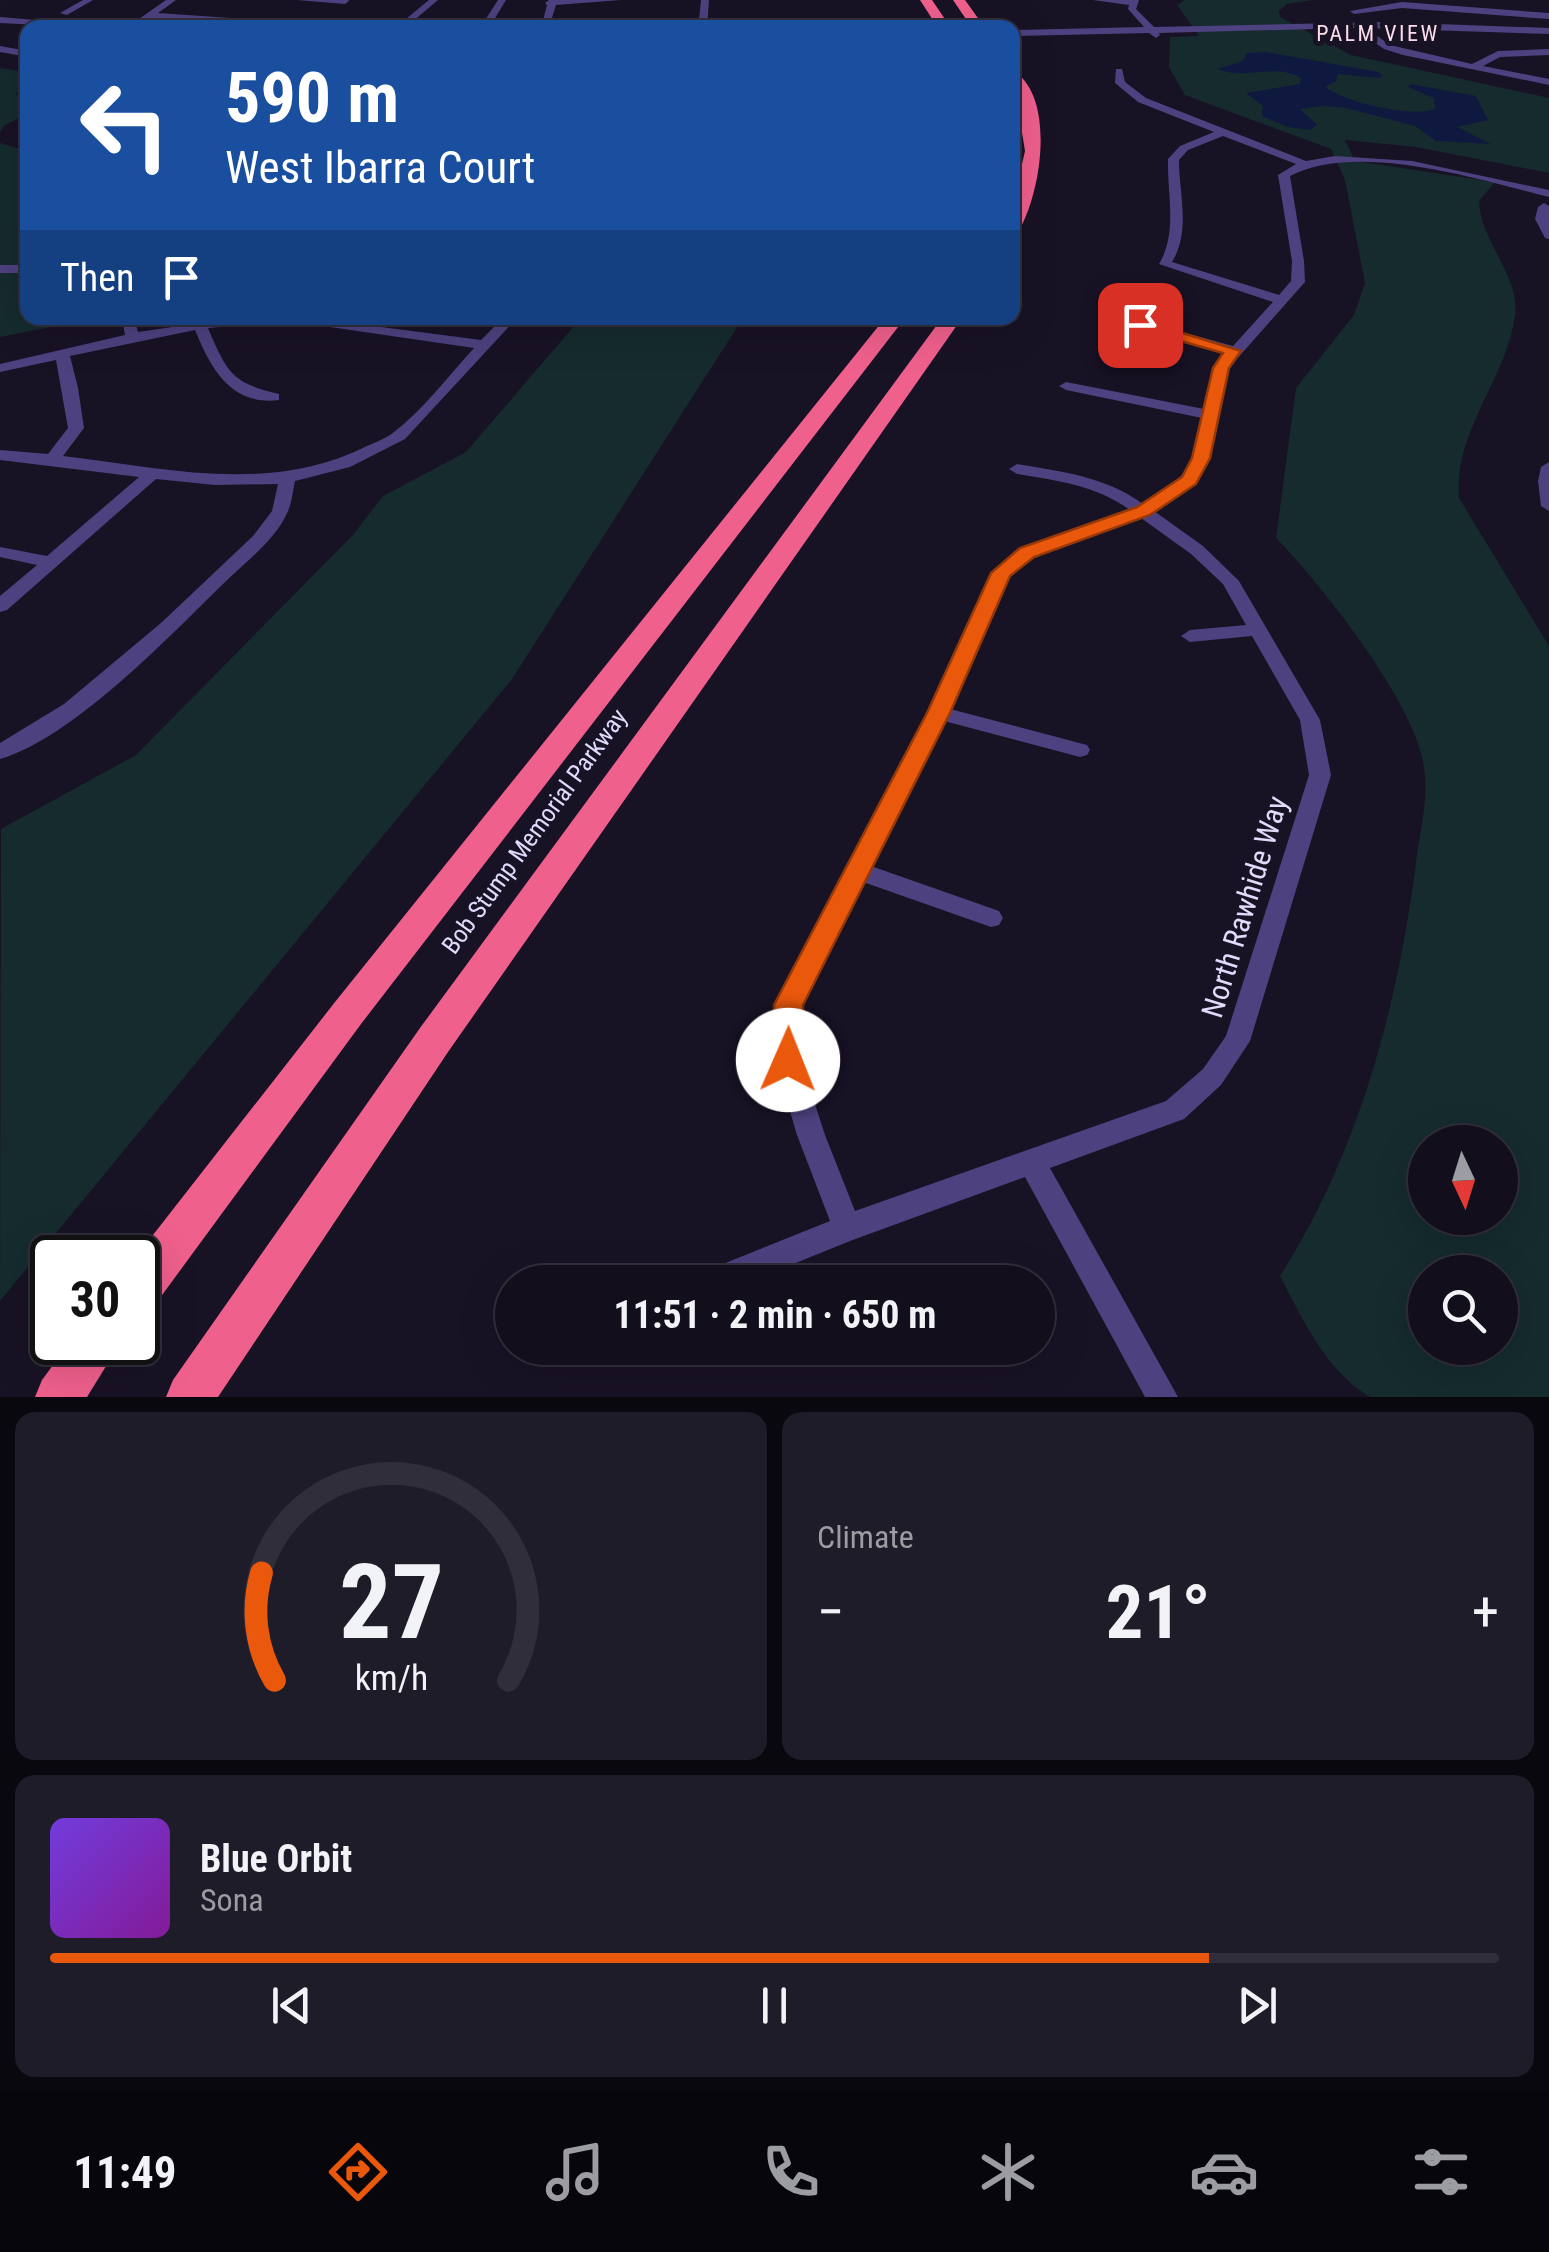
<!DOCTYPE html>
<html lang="en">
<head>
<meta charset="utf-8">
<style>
	body { margin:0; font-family:"Roboto Condensed",sans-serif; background:#1f1c29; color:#f1f3f6; height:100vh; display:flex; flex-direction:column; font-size:38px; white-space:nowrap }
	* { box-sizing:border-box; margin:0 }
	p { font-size:32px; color:#9c9ca3 }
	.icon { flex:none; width:55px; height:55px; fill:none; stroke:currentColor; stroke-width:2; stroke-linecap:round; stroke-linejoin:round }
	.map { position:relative; height:1397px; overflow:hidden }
	.side { display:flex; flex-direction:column; gap:15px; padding:15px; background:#0a080f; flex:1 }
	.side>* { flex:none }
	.hud { position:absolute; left:20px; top:20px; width:1000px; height:305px; border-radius:20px; box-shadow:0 10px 40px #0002,0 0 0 2px #312e3b; background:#1a4fa0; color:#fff; overflow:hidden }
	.needle { width:65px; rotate:176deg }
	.buttons { position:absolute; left:1408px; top:1125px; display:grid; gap:20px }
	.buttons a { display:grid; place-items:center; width:110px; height:110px; border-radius:50%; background:#120e1c; box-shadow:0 10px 40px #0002,0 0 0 2px #312e3b; font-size:50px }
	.speed { position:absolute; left:30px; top:1235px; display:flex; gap:20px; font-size:50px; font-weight:700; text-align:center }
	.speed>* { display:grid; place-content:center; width:130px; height:130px; border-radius:50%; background:#120e1c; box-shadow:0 10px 40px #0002,0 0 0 2px #312e3b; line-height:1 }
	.speed .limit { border:5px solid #111; border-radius:15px; background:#fff; color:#111 }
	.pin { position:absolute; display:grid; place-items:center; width:85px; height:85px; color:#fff; margin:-42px; border-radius:20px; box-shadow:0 5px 15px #0006 }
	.me { position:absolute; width:110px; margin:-55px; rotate:1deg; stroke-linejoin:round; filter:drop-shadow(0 0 8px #0008) }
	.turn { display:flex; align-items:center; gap:35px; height:210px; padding:0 40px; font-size:45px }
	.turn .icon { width:130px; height:130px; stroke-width:2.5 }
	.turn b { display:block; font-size:70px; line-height:85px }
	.then { display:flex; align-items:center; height:95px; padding:0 40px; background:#0003; gap:20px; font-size:38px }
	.big { font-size:75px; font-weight:700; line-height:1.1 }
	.side .card { flex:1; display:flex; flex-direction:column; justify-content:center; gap:15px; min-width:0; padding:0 35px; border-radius:20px; background:#1f1c29 }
	.side .dial { align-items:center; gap:0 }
	.dial svg { height:260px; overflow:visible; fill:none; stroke:#312e3b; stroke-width:7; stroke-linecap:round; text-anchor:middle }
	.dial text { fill:#f1f3f6; stroke:none }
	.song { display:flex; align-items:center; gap:30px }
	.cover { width:120px; height:120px; border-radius:15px; background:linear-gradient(135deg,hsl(260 70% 55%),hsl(290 70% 35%)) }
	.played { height:10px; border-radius:5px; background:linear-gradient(90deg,#ea580c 80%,#312e3b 80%) }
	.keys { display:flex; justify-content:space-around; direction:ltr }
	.heat { display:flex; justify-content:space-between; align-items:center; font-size:55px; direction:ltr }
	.side .tiles { flex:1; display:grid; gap:15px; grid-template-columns:1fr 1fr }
	.card:last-child { grid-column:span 2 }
	.trip { position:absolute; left:495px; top:1265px; width:560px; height:100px; border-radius:50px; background:#120e1c; box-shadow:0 10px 40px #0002,0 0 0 2px #312e3b; font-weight:700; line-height:100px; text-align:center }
	.tab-bar { display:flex; height:160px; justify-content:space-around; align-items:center; background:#07060b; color:#9c9ca3 }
	.tab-bar .icon { width:70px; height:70px }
	.tab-bar .on { color:#ea580c }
	.tab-bar b { font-size:45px; color:#f1f3f6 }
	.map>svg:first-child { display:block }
	.green { fill:#152b2e; fill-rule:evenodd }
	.water { fill:#0f1940 }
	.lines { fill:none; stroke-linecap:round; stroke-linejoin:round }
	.stream { stroke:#0f1940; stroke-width:2.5 }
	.minor { fill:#4e417f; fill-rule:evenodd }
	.highway { fill:#f0608d; fill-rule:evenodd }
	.route { fill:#ea580c; stroke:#983908; stroke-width:2.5 }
	.labels { text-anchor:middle; stroke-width:10; stroke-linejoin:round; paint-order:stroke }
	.far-neighbourhood-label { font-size:22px; letter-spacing:2.5px; fill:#fcdbea; stroke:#181225 }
	.street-label { font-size:25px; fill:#e3d9fb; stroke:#181225 }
	.near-street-label { font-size:30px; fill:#e3d9fb; stroke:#181225 }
</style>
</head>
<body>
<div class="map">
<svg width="1549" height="1397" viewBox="0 0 1549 1397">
	<rect width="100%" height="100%" fill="#181225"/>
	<g class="green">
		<path d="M1185 0H1313L1287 4 1279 11 1280 17 1351 55 1549 98V173L1416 147 1345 140 1355 161 1495 182 1479 201C1480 241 1521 277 1515 316 1506 380 1453 432 1459 498L1549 646V1397H1370C1326 1371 1303 1320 1280 1276 1360 1151 1399 1001 1417 855 1422 822 1430 789 1422 757 1408 695 1321 584 1276 538L1296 388 1354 315 1365 283 1345 180 1331 149 1185 95 1169 67 1170 37 1199 36 1177 5ZM1425 1142H1500V1218H1425ZM1425 1272H1500V1348H1425Z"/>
		<path d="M0 68 28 72 27 114 5 125 0 132Z"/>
		<path d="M0 143 27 151 28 318H54L56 326 0 337Z"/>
		<path d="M581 318H743L512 679 0 1301 1 829 136 755 352 536 383 496 466 452Z"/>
	</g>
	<path class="water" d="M1266 52 1379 72 1383 76 1378 78 1338 74 1336 81 1325 87C1345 102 1410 118 1435 109L1434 98 1408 87 1410 84 1476 96 1488 120 1457 127 1491 144 1436 141 1415 126 1346 108 1323 106 1300 109 1317 125 1310 130 1288 127 1262 116 1263 106 1246 93 1300 84 1301 78C1275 62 1244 81 1218 69L1243 61 1247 53Z"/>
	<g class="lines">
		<path class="stream" d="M17 94 28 84"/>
		<g class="minor">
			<path d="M83 0H93L67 15 60 13Z"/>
			<path d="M166 0H176L158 13 374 28H317L151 18 137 28H126Z"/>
			<path d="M297 0H348L349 1 345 4Z"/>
			<path d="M429 0H438L405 28H395Z"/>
			<path d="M498 0H506L489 28H480Z"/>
			<path d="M549 0H621L556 5 550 24 699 20 701 0H709L707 28H541L547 5 545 3Z"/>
			<path d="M1093 0H1139L1136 9 1154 27 1384 22 1549 28V34L1366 28 1390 45 1472 64 1498 51 1549 49V55L1500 57 1483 66 1549 79V85L1403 55 1384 49 1354 28 1159 33 1160 35 1156 38 1149 33 1012 36V30L1144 27 1128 9 1129 5Z"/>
			<path d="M1402 2 1549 13V19L1402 8 1354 14 1350 11Z"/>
			<path d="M0 17 93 25 97 28 0 23Z"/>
			<path d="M0 46 28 51V57L0 52Z"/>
			<path d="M1116 69H1122L1125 82 1146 98 1306 161 1335 156 1412 161 1549 190V197C1478 179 1357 141 1290 176L1304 261 1305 282 1228 369 1209 458 1198 480 1154 511 1203 546 1239 581 1320 720 1331 775 1250 1041 1221 1085 1184 1119 1050 1168 1178 1397H1145L1025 1177 850 1241 749 1282H699L703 1272 830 1221 797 1135 775 1061V1005L928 713 995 569 1021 549 1130 510C1095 485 1059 481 1017 474L1009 469 1017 464C1063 472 1104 476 1143 504 1191 472 1189 474 1202 418L1066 390 1059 386 1066 382 1204 409 1214 368 1226 354 1102 316 1109 312 1233 346 1273 302 1159 264C1178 232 1167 195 1168 159L1180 146 1214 132 1138 102 1115 83ZM1223 136 1296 164 1278 175 1292 261 1291 281 1279 295 1172 262C1191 231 1179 194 1179 160L1188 150ZM1141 518 1191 554 1223 584 1246 625 1190 630 1181 636 1190 642 1252 636 1300 720 1309 775 1226 1036 1203 1069 1166 1101 855 1211 825 1135 801 1061V1005L863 882 991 927 999 925 1003 918 999 911 871 866 944 721 1080 757 1087 755 1090 750 1087 745 950 709 1009 576 1033 557Z"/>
			<path d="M1544 203 1549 206V239L1545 238 1535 219 1538 207Z"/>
			<rect x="0" y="265" width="28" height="8"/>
			<path d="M122 318H134L138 332 234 318H312L481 340 503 318H517L405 439 350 467 295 481C293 490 292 502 288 511 276 540 244 563 222 585 169 637 71 739 0 759V743L64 704 161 623 253 536 272 511 278 484 215 485 156 479 7 610 0 612V596L37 565 0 557V547L47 556 139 477 0 460V450L48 454 68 428 56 360 0 372V364L125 335ZM244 325 330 327 474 348C449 375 424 409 394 432 387 438 376 442 367 446 270 495 166 468 63 456L84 428 78 388 70 356 195 330C211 369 231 406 279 400V394C231 383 227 372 208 328Z"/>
			<path d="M1549 462V511L1541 506 1538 481 1541 467Z"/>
		</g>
		<g class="highway">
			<path d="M920 0H932L951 28H938Z"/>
			<path d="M953 0H965L985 28H972Z"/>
			<path d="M1012 70C1057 96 1041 195 1018 232L1012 233V208L1025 151Z"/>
			<path d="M885 318H905L361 1024 154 1306 138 1312 135 1258 335 1002Z"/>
			<path d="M942 318H962L448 1052 218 1397H166L173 1380 420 1028Z"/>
			<path d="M70 1342H121L87 1397H35L42 1380Z"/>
		</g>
	</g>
	<path class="route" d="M1140 320 1241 351 1229 368 1210 458 1196 484 1150 515 1034 557 1010 576 950 713 803 1005V1060L798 1070 788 1073 777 1070 773 1060 774 1005 927 713 991 573 1020 548 1137 507 1182 477 1192 458 1213 368 1223 353 1135 328V322Z"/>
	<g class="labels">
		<g class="far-neighbourhood-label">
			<text x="1378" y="41">PALM VIEW</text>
		</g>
		<g class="street-label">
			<text transform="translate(534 831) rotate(-54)" y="9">Bob Stump Memorial Parkway</text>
		</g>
		<g class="near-street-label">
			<text transform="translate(1245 907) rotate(-73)" y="10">North Rawhide Way</text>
		</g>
	</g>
</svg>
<div class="buttons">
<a><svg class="needle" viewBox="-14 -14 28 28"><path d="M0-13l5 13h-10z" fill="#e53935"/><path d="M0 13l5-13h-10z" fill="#9c9ca3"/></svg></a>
<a><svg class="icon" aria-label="search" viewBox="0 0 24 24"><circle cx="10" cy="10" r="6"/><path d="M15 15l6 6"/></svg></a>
</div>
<div class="speed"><div class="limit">30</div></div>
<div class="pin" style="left:1140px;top:325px;background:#d93025"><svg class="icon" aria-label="arrive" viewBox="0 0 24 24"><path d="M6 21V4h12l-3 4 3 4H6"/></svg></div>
<svg class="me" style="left:788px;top:1060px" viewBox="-20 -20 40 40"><circle r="19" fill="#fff"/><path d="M0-13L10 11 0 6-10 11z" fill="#ea580c"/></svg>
<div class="trip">11:51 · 2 min · 650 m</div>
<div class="hud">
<div class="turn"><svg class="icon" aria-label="left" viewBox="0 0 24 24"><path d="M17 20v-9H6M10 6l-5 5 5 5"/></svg><div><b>590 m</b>West Ibarra Court</div></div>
<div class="then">Then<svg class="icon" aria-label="arrive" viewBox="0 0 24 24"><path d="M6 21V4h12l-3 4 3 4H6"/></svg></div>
</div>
</div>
<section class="side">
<div class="tiles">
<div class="card dial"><svg viewBox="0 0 100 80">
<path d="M14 69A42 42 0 1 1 86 69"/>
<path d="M14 69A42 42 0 0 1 10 36" stroke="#ea580c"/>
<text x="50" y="56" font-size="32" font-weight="700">27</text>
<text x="50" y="72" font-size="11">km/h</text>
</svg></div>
<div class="card"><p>Climate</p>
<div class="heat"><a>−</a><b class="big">21°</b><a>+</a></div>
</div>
<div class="card">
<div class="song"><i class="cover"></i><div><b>Blue Orbit</b><p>Sona</p></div></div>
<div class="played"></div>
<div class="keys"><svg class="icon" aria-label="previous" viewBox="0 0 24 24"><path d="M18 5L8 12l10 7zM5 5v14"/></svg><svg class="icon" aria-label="pause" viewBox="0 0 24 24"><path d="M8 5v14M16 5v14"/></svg><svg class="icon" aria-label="next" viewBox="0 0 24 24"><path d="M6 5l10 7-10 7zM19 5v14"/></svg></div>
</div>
</div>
</section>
<nav class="tab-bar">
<b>11:49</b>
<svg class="icon on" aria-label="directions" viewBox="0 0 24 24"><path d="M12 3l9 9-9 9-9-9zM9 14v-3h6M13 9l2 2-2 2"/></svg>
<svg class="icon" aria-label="music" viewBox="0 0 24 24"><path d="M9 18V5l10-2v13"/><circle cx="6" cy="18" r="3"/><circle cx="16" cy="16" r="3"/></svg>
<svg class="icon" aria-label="phone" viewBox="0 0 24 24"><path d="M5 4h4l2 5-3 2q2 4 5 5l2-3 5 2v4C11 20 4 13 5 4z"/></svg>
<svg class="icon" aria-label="climate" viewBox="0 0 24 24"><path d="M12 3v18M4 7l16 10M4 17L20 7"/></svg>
<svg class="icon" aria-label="car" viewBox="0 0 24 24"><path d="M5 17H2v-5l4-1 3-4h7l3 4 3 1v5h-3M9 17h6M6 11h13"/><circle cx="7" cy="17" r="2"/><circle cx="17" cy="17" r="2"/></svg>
<svg class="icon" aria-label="filters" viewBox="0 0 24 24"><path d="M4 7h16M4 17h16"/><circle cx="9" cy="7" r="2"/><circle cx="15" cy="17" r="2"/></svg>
</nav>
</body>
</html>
